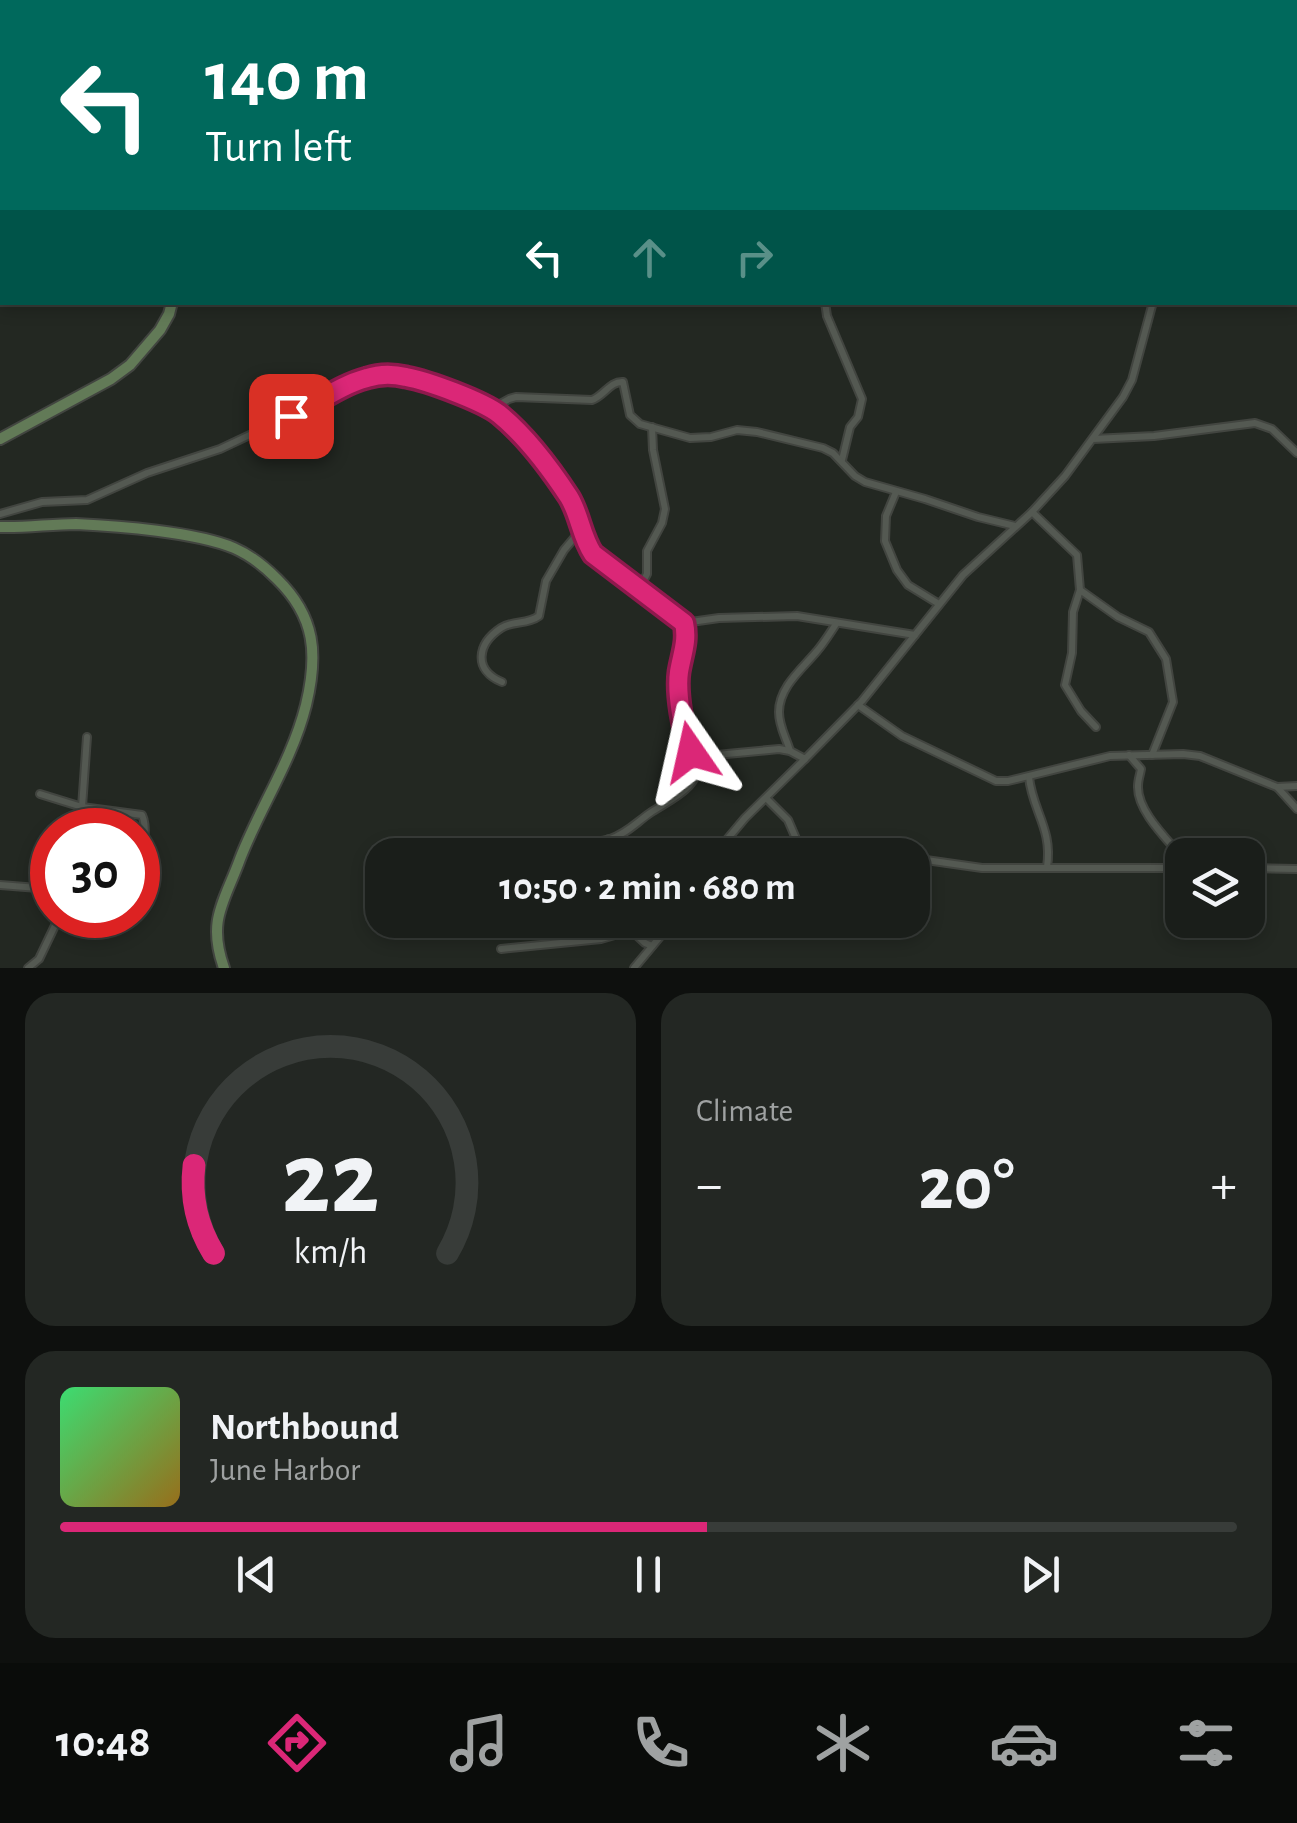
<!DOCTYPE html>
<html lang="en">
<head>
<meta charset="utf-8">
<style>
	body { margin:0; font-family:"Alegreya Sans",sans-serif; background:#232723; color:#f1f3f6; height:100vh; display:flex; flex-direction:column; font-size:38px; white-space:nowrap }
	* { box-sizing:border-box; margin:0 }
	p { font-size:32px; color:#9fa2a2 }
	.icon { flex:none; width:55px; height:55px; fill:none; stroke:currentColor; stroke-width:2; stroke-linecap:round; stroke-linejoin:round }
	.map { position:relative; height:968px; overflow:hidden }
	.panel { display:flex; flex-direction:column; gap:25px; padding:25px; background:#0e100e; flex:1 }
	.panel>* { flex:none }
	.top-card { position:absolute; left:0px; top:0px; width:1298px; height:305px; box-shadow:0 5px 15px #0003,0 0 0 2px #383c39; background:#00695c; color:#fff; overflow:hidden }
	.tools { position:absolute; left:1165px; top:838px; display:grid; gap:20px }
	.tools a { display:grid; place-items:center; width:100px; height:100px; border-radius:20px; background:#1a1e1a; box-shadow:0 5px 15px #0003,0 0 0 2px #383c39; font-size:50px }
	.speed { position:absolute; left:30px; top:808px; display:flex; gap:20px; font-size:50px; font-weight:700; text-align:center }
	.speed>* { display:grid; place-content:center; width:130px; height:130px; border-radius:50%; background:#1a1e1a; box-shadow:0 5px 15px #0003,0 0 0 2px #383c39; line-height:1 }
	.speed .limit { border:15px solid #d22; background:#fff; color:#111 }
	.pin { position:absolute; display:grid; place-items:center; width:85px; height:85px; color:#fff; margin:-42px; border-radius:20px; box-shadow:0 5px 15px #0006 }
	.me { position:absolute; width:110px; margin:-55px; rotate:349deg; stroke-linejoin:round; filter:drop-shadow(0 0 8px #0008) }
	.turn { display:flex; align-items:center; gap:35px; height:210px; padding:0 40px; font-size:45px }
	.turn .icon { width:130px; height:130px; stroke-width:2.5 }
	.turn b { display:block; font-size:70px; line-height:85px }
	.lanes { display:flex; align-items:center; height:95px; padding:0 40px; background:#0003; justify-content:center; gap:50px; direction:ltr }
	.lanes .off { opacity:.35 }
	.big { font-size:75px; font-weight:700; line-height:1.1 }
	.panel .card { flex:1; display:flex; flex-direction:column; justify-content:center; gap:15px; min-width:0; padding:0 35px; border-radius:30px; background:#232723 }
	.panel .dial { align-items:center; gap:0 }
	.dial svg { height:260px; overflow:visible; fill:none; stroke:#383c39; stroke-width:7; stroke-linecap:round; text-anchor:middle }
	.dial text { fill:#f1f3f6; stroke:none }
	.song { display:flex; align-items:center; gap:30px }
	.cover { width:120px; height:120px; border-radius:15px; background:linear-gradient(135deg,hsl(140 70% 55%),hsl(40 70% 35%)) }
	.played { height:10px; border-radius:5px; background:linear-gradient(90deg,#db2777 55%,#383c39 55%) }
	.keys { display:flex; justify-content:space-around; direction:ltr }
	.heat { display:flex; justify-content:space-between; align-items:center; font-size:55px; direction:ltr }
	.panel .tiles { flex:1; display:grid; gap:25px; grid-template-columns:1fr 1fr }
	.card:last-child { grid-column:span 2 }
	.trip { position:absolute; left:365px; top:838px; width:565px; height:100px; border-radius:30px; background:#1a1e1a; box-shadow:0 5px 15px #0003,0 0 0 2px #383c39; font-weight:700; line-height:100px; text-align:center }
	.menu { display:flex; height:160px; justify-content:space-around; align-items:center; background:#0a0c0a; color:#9fa2a2 }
	.menu .icon { width:70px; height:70px }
	.menu .active { color:#db2777 }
	.menu b { font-size:45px; color:#f1f3f6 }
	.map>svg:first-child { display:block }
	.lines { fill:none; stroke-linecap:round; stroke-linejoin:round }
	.minor-casing { stroke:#424540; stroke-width:10 }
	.tertiary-casing { stroke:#424540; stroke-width:12 }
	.secondary-casing { stroke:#424540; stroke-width:14 }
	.minor { stroke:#545952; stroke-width:6 }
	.tertiary { stroke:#545952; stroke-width:9 }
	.secondary { stroke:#627a57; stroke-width:10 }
	.route-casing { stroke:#8e194d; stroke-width:25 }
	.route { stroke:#db2777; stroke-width:18 }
</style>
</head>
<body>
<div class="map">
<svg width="1297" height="968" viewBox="0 0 1297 968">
	<rect width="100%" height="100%" fill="#232822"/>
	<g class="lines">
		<g class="minor-casing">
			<g id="minor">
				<path d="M560 0 561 2"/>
				<path d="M989 0 992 2"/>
				<path d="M693 2 694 0"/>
				<path d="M878 2 879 0"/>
				<path d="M1002 2V0"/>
				<path d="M1203 2 1206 0"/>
				<path d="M1295 27 1297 24"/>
				<path d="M0 43 2 46"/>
				<path d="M0 94 2 91"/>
				<path d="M1295 122 1297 127"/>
				<path d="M0 188 2 190"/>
				<path d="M825 302 827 316 862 399 858 417 850 427 842 460"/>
				<path d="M491 409 509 399 516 397 592 400C604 396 610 381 623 382L630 415 640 424 690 438 711 437 737 430 757 432 823 448 833 453 855 476 865 482 925 499 978 517 1015 526"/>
				<path d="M1093 439 1154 436 1255 423 1272 429 1297 453"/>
				<path d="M896 492 886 516 885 541 897 570 908 585 939 604"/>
				<path d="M1032 512 1077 555 1080 590 1073 612 1072 653 1065 685 1081 711 1096 727"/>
				<path d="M0 514 42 502 87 500 147 473 220 449 305 409 357 382 376 376H403L484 405 502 417 543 461 568 496 580 531 593 554 684 623C687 641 682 653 679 671 676 690 683 742 695 757L779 749 790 751 805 759 862 701 963 575 1032 512 1065 476 1123 397 1132 380 1153 302"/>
				<path d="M639 589 647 574V551L662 523 665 509 653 450 652 427"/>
				<path d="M1080 590 1118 617 1149 632 1166 659 1173 702 1152 755"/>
				<path d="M684 623 719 618 797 616 915 635"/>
				<path d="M502 682C473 670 477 644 501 628 513 620 527 625 539 616L546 581 564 550 580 531"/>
				<path d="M858 705 902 736 996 781H1008L1110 756 1183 754 1200 756 1277 787 1297 786"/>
				<path d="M790 751C786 737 779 727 779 712 779 687 802 669 817 651 824 643 830 633 836 624"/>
				<path d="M1129 755 1141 769C1140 775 1138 780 1138 786 1137 811 1167 839 1182 857"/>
				<path d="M1029 777C1032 810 1053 829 1047 867"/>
				<path d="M1278 788 1297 809"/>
				<path d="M40 794 82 807 142 815C147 826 145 848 138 858"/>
				<path d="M766 798 788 820 803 855"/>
				<path d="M82 807 87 737"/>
				<path d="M538 855 543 845 547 843C568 841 590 845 610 839 626 834 637 822 650 813 669 800 706 786 695 757"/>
				<path d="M606 855 609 839"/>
				<path d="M714 855 745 818 805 759"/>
				<path d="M912 858 982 868H1182"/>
				<path d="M138 862 145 888"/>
				<path d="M1248 868 1297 869"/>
				<path d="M0 885 38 888 52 891"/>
				<path d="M620 920 645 943 652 946"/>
				<path d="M664 933 672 935 717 920"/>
				<path d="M501 949 601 939 632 930"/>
				<path d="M28 968 39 959 60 915"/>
				<path d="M634 968 674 920"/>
			</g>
		</g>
		<g class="tertiary-casing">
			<path id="tertiary" d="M190 0V2"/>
		</g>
		<g class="secondary-casing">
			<g id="secondary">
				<path d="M416 2 417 0"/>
				<path d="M0 439 111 379 130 365 160 330 169 314 172 302"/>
				<path d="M0 527C25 528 51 524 76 524 119 526 196 532 234 548 250 555 265 567 277 579 316 617 318 655 306 705 292 761 260 807 240 859 224 903 207 920 224 968"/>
			</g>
		</g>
		<use href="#minor" class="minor"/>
		<use href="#tertiary" class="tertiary"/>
		<use href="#secondary" class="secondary"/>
	</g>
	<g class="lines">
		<g class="route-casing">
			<path id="route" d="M291 416C316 404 340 385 367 378 379 374 394 374 406 377 428 381 482 401 499 414 526 436 550 468 569 497 580 515 581 536 593 554L684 623C688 641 682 654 679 672 676 692 683 734 691 752"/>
		</g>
		<use href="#route" class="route"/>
	</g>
</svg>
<div class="tools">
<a><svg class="icon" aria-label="layers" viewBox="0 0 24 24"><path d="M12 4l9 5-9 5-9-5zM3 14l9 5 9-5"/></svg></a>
</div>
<div class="speed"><div class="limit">30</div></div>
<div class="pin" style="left:291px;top:416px;background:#d93025"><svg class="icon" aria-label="arrive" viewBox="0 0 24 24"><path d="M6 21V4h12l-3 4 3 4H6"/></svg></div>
<svg class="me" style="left:691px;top:752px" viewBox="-20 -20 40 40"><path d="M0-17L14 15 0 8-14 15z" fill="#db2777" stroke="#fff" stroke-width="4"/></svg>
<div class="trip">10:50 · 2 min · 680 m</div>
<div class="top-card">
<div class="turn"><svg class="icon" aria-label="left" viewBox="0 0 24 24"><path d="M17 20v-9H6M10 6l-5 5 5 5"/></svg><div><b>140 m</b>Turn left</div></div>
<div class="lanes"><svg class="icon" aria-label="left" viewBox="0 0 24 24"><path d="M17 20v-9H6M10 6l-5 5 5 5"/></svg><svg class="icon off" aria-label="ahead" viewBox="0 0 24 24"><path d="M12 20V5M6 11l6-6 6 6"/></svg><svg class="icon off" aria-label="right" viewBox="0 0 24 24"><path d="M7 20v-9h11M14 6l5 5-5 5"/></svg></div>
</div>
</div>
<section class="panel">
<div class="tiles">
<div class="card dial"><svg viewBox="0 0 100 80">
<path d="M14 69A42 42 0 1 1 86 69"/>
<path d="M14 69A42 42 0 0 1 8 42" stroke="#db2777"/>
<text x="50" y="56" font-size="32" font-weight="700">22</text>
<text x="50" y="72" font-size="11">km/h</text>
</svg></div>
<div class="card"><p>Climate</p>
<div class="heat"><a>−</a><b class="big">20°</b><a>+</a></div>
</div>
<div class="card">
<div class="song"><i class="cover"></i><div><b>Northbound</b><p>June Harbor</p></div></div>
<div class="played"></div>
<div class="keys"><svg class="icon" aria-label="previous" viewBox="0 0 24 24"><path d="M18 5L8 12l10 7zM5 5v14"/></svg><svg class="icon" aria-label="pause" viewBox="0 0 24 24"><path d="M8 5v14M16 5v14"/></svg><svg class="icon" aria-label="next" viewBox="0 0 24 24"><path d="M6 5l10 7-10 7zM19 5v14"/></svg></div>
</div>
</div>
</section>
<nav class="menu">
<b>10:48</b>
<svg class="icon active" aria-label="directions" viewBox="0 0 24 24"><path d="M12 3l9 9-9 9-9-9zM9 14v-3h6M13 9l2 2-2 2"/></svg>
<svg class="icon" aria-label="music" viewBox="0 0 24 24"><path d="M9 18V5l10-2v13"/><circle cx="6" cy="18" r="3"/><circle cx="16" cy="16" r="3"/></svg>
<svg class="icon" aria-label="phone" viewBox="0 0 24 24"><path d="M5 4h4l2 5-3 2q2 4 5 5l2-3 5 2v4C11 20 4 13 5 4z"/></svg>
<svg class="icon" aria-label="climate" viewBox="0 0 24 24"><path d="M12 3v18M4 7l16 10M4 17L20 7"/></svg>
<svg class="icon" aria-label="car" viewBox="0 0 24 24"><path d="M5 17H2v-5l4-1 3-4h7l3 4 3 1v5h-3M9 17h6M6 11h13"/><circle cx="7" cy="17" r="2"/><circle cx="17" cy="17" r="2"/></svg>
<svg class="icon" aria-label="filters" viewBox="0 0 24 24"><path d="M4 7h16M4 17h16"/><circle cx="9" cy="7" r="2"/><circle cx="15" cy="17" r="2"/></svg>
</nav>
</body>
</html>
